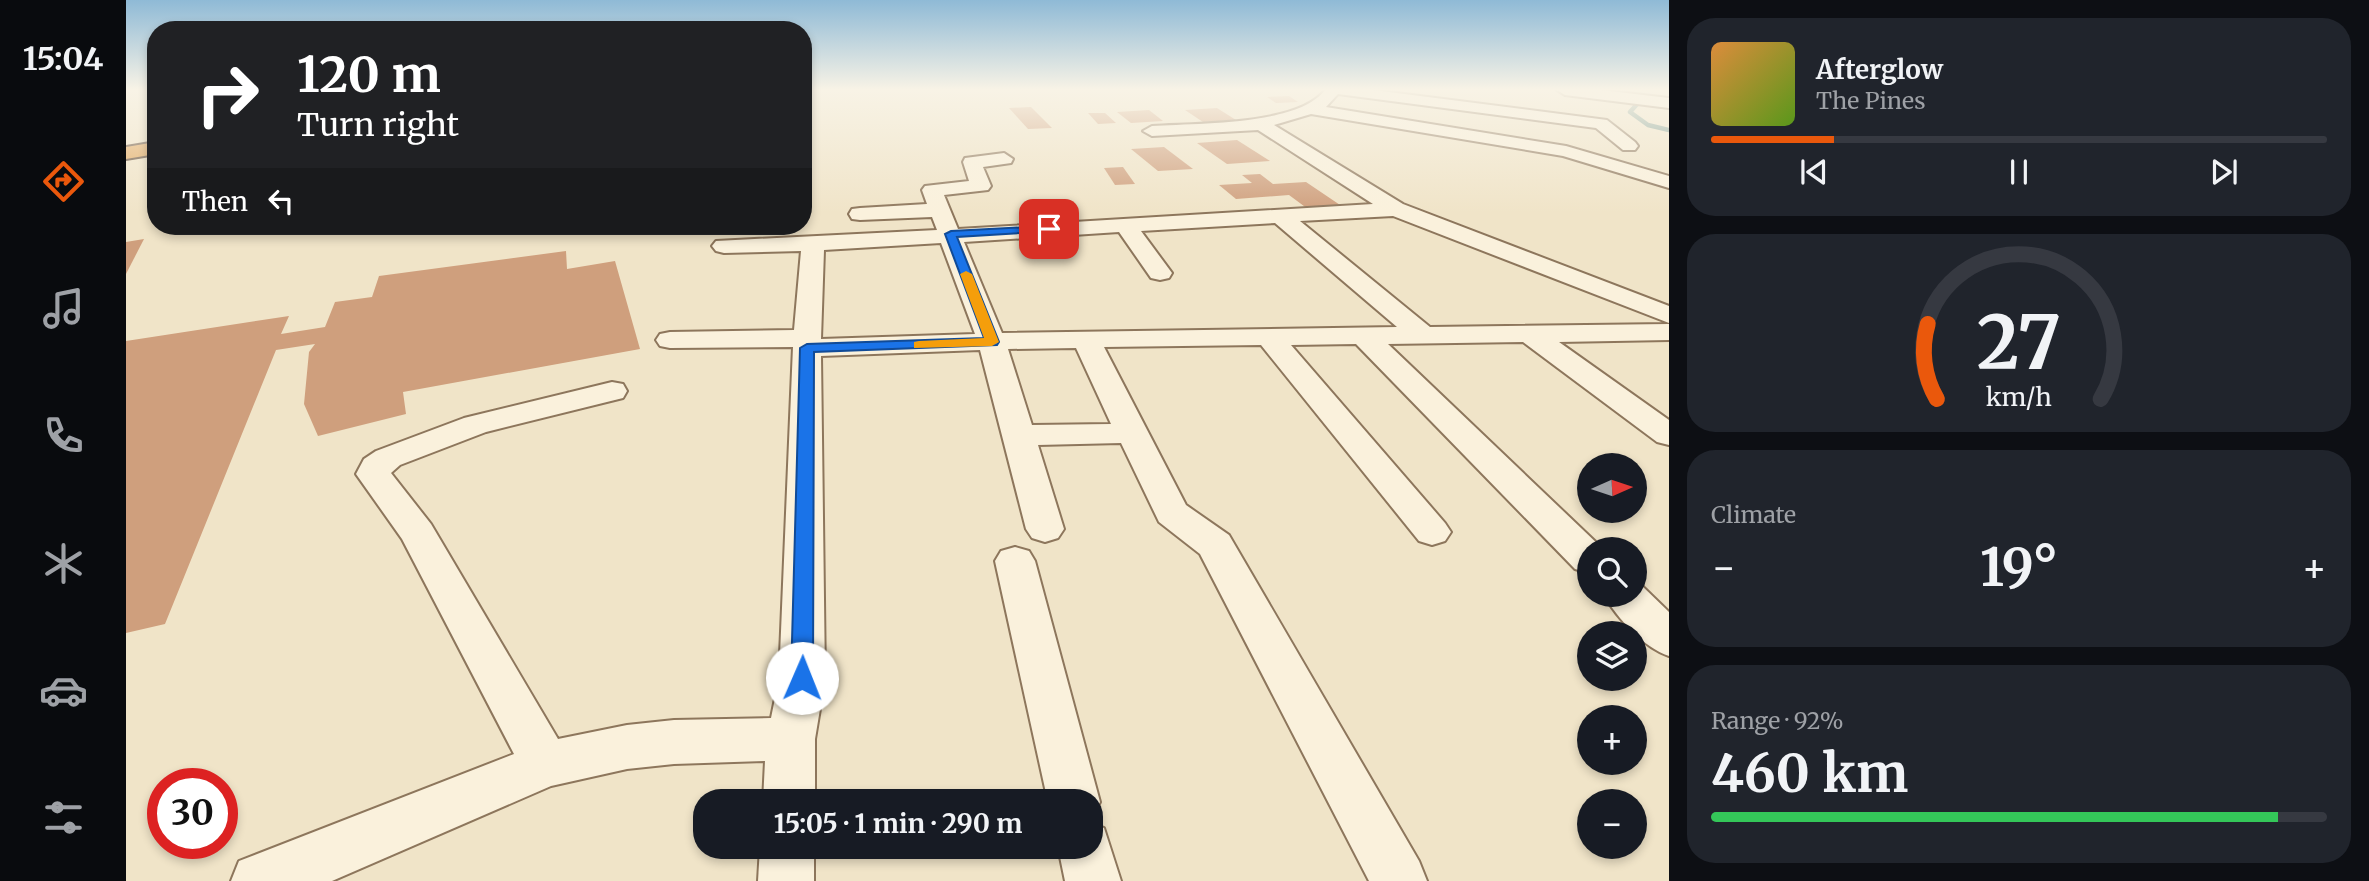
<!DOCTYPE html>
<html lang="en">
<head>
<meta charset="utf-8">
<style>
	body { margin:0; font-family:Merriweather,serif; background:#20242c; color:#f1f3f6; height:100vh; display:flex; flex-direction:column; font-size:26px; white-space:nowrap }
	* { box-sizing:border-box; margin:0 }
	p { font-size:23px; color:#9ea1a6 }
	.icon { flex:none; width:38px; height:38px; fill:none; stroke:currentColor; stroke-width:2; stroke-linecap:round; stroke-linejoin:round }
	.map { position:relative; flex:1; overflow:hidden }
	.side { display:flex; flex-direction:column; gap:18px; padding:18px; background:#0d0f14; width:700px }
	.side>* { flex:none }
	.hud { position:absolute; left:21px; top:21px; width:665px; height:214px; border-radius:28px; box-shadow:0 4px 10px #0003; background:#202124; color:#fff; overflow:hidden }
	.needle { width:46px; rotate:87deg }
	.fabs { position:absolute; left:1451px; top:453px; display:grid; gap:14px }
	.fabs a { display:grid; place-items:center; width:70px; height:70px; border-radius:50%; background:#171b24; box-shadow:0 4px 10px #0003; font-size:35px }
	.speed { position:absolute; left:21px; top:768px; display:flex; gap:14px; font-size:35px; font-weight:700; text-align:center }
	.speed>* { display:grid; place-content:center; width:91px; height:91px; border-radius:50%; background:#171b24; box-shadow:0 4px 10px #0003; line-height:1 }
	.speed .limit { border:10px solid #d22; background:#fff; color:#111 }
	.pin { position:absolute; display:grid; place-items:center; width:60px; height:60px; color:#fff; margin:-30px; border-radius:14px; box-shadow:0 4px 10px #0006 }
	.me { position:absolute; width:77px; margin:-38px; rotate:1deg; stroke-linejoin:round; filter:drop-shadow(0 0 5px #0008) }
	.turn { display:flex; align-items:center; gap:24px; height:147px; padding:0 35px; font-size:32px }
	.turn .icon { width:91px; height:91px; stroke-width:2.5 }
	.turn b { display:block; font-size:49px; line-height:60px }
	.then { display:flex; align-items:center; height:66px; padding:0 35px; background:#0003; gap:14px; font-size:26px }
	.big { font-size:52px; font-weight:700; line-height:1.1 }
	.side .tile { flex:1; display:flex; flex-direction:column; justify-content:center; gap:10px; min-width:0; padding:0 24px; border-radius:28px; background:#20242c }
	.side .dial { align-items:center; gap:0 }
	.dial svg { height:182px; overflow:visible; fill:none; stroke:#363941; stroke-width:7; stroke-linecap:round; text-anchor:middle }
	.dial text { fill:#f1f3f6; stroke:none }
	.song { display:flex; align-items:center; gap:21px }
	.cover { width:84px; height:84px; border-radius:10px; background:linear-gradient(135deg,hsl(30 70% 55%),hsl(90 70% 35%)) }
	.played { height:7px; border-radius:4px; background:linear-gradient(90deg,#ea580c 20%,#363941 20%) }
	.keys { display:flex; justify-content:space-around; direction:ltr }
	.heat { display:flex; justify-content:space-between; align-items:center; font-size:38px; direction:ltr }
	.charge { height:10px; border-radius:5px; background:linear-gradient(90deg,#34c759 92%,#363941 0) }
	.trip { position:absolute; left:567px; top:789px; width:410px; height:70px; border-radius:28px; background:#171b24; box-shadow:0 4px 10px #0003; font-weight:700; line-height:70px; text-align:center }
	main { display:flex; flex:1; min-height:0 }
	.tab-bar { display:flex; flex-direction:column; width:126px; justify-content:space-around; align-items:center; background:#090b0e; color:#9ea1a6 }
	.tab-bar .icon { width:49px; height:49px }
	.tab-bar .selected { color:#ea580c }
	.tab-bar b { font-size:32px; color:#f1f3f6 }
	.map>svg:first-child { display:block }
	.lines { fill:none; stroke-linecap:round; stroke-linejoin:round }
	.stream { stroke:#6f938a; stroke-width:4.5 }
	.building { fill:#cf9f7d }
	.minor-casing { stroke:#8d765c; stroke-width:4 }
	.highway-casing { stroke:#5b4430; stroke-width:4 }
	.minor { fill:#faf1dc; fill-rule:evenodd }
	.highway { fill:#e0a458; fill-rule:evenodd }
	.route { fill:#1a73e8; stroke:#114b97; stroke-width:2 }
	.slow { fill:#f59e0b }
</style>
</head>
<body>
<main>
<nav class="tab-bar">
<b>15:04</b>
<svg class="icon selected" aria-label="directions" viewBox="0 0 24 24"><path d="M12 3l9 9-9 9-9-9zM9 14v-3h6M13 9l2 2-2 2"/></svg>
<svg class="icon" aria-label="music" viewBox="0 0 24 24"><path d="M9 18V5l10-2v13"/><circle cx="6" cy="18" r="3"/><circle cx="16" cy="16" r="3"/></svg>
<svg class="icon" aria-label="phone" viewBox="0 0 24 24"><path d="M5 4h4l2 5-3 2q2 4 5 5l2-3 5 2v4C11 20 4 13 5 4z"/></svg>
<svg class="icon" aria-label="climate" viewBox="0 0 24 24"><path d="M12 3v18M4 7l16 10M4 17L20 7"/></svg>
<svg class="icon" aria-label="car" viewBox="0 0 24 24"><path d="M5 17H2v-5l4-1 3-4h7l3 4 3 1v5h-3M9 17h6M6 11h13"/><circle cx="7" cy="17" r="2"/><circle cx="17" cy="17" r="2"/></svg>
<svg class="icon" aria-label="filters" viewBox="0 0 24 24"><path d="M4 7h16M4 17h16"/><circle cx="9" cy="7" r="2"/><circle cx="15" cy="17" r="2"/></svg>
</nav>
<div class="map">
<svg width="1543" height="881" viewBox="0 0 1543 881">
	<rect width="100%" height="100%" fill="#f0e4c8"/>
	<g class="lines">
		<g class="stream">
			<path d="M1481 90 1496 94"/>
			<path d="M1508 99 1513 102 1504 112 1522 125 1543 130"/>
		</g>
	</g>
	<g class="building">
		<path d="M1163 96 1172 102 1150 103 1141 97Z"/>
		<path d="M905 107 926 128 902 129 883 108Z"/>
		<path d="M1091 108 1110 120 1077 122 1059 110Z"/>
		<path d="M1023 110 1037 121 1005 123 991 112Z"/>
		<path d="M962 113H979L990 123 972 124Z"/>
		<path d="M1111 140 1144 161 1101 164 1071 143Z"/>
		<path d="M1038 147 1067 169 1032 171 1005 149Z"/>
		<path d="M997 167 1009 184 989 185 978 168Z"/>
		<path d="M1134 174 1147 184 1180 182 1220 209 1186 212 1163 195 1110 199 1093 185 1126 183 1116 175Z"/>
		<path d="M18 239 0 274V242Z"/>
		<path d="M440 251 441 269 489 261 514 349 277 392 280 414 192 436 178 404 183 352 189 344 150 350 39 624 0 633V341L163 316 155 334 199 327 209 302 246 297 253 276Z"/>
	</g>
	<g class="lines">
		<g class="minor-casing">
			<g id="minor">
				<path d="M1199 90H1247L1481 120 1509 142 1512 146 1509 150H1497L1470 128 1212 94 1200 107 1440 146 1543 176V188L1437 156 1185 114 1148 125 1277 204 1543 306V323L1267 216 1174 221 1304 327 1543 324V340L1433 342 1543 420V445L1531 442 1397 342 1262 344 1477 549 1463 550V573L1449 569 1230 344 1165 345 1319 523 1325 532 1319 541 1306 545 1293 541 1135 345 978 347 1060 505 1103 535 1293 861 1301 881H1243L1074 554 1033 522 995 443 912 445 938 529 932 538 919 542 906 538 900 529 854 350 695 356 699 679 689 739V802H637L639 761 548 764 501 769 425 786 206 881H105L113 861 388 754 276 539 230 474 238 459 250 451 338 418 486 382 497 384 501 391 497 398 360 432 274 465 265 473 305 524 432 739 501 725 548 720 645 718 653 679 667 347 544 348 534 346 530 340 534 334 544 332 668 330 675 251 598 253 590 251 586 246 590 241 811 230 806 217 734 220 726 219 723 214 726 209 734 208 801 204 796 190 799 186 843 181 837 162 839 158 878 153 887 159 885 163 857 167 865 186 862 190 818 195 832 229 1247 204 1132 130 1026 136 1017 131 1026 126C1069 123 1172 126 1199 90ZM1149 223 1271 327 876 333 838 242 993 232 1025 278 1034 280 1043 278 1046 273 1015 231ZM815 243 849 334 695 339 698 250ZM950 348 985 424 906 425 882 349Z"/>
				<path d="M1431 90H1475L1543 98V108L1439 95Z"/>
				<path d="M889 547 903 551 909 561 974 802 964 820V802H922L869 561 875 551Z"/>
				<path d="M1508 583 1514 584 1543 612V656C1518 648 1491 618 1478 595H1508Z"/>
				<path d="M964 822 978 828 995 881H939L932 847H964Z"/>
				<path d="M634 847H688V881H632Z"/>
			</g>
		</g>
		<g class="highway-casing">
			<path id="highway" d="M30 142V154L0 159V147Z"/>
		</g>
		<use href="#minor" class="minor"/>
		<use href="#highway" class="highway"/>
	</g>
	<linearGradient id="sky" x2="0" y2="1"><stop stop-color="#8fbad6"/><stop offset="0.42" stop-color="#f8f3e6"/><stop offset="1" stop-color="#f8f3e6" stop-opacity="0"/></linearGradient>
	<rect width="1543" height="213" fill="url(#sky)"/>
	<path class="route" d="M923 226 928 229 926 231 831 237 873 342 871 345 688 352 687 678 684 685 676 687 668 685 665 678 674 348 681 344 858 338 819 234 825 231Z"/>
	<path class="slow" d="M840 271 846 274 873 342 866 346 788 348V342L793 341 858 338 834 274Z"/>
</svg>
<div class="fabs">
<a><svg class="needle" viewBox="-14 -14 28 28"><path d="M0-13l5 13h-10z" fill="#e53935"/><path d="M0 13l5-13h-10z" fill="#9ea1a6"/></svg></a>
<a><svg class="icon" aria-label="search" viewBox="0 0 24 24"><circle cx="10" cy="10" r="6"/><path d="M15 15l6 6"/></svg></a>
<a><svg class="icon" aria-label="layers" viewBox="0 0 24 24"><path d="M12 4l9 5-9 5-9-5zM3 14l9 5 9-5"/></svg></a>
<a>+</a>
<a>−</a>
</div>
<div class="speed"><div class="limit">30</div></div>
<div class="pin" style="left:923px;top:229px;background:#d93025"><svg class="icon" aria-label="arrive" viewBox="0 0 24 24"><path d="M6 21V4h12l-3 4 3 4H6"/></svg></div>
<svg class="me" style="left:676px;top:678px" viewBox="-20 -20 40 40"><circle r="19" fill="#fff"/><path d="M0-13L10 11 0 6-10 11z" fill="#1a73e8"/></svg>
<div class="trip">15:05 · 1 min · 290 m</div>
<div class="hud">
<div class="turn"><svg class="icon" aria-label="right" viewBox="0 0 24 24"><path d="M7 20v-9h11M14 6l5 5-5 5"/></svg><div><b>120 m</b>Turn right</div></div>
<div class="then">Then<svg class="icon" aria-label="left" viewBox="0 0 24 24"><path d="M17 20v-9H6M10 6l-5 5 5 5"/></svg></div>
</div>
</div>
<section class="side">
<div class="tile">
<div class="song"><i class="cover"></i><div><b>Afterglow</b><p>The Pines</p></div></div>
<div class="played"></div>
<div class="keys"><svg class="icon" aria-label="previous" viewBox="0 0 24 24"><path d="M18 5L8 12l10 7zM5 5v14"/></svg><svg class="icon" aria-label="pause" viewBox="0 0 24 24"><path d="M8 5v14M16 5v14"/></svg><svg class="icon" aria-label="next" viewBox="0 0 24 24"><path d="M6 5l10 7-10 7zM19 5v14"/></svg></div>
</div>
<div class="tile dial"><svg viewBox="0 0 100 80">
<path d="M14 69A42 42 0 1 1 86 69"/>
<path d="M14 69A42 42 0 0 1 10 36" stroke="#ea580c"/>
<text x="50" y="56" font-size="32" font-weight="700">27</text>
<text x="50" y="72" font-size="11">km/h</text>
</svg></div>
<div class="tile"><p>Climate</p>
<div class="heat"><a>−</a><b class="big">19°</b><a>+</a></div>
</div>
<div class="tile"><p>Range · 92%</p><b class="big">460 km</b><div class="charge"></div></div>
</section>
</main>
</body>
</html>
